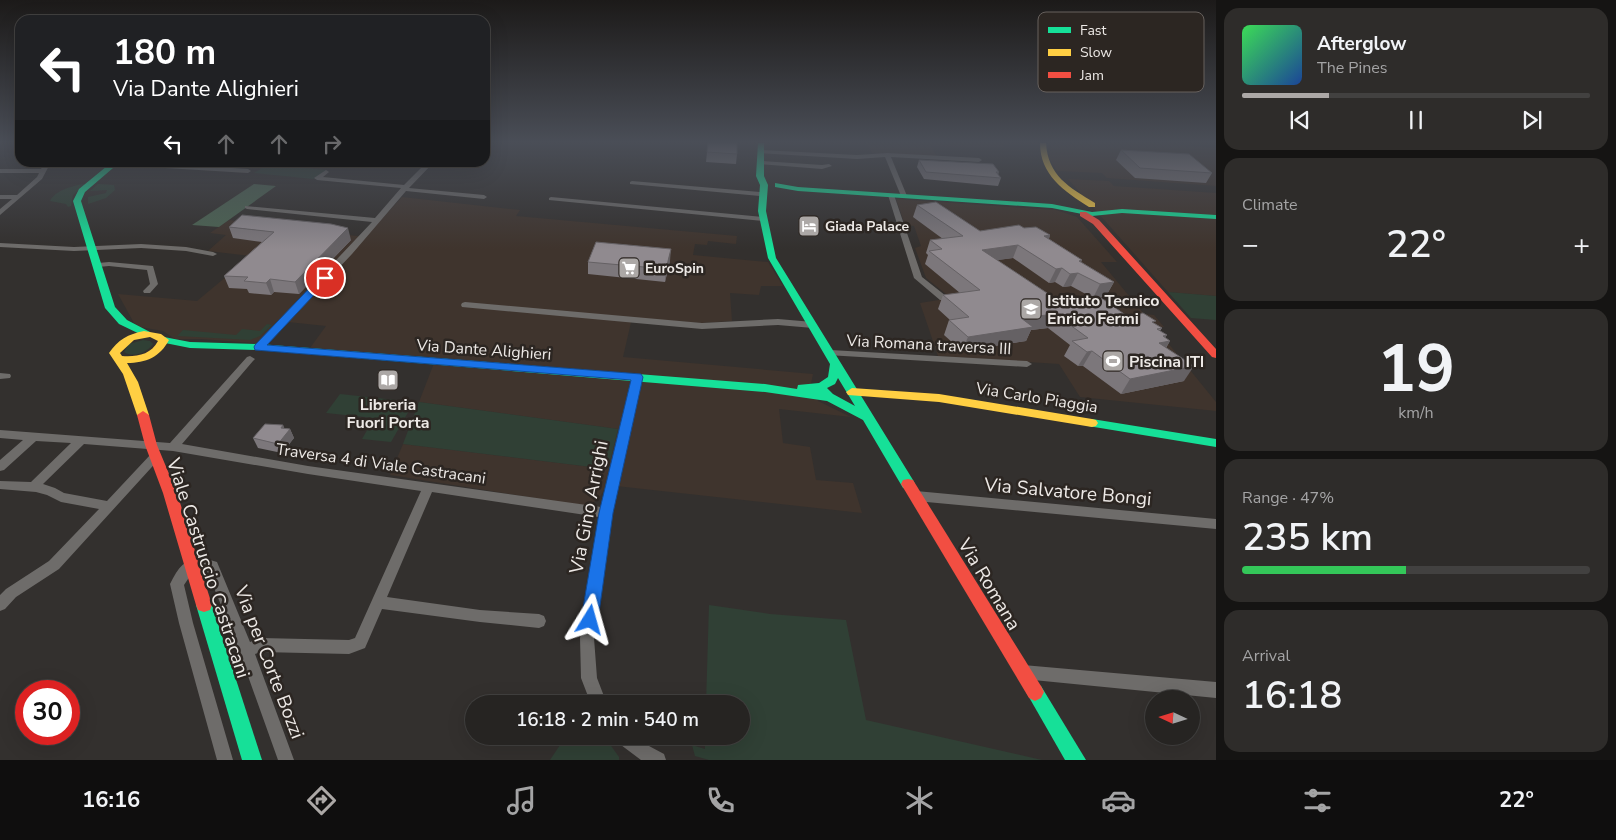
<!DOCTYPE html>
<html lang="en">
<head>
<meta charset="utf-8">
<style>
	body { margin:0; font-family:"Nunito Sans",sans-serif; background:#2e2c2a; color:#f1f3f6; height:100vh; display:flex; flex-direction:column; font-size:19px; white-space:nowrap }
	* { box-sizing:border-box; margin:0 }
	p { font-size:16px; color:#a4a4a5 }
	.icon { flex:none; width:28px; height:28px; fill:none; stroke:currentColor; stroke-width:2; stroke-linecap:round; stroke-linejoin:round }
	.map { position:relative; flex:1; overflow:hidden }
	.panel { display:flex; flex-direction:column; gap:8px; padding:8px; background:#151413; width:400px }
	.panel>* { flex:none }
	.top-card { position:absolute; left:15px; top:15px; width:475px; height:152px; border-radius:15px; box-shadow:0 5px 20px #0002,0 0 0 1px #424140; background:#202124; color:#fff; overflow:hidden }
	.needle { width:32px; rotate:274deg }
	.tools { position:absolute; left:1145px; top:690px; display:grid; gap:10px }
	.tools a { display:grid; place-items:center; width:55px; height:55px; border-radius:50%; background:#262422; box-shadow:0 5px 20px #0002,0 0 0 1px #424140; font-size:25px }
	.speed { position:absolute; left:15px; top:680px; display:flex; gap:10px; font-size:25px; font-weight:700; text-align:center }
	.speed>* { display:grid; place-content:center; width:65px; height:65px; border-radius:50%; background:#262422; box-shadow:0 5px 20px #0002,0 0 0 1px #424140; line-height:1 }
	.speed .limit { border:8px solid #d22; background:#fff; color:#111 }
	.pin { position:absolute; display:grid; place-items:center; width:42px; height:42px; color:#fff; margin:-21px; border:2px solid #fff; border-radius:50%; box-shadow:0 1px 5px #0007 }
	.me { position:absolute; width:55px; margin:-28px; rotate:8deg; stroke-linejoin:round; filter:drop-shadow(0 0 4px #0008) }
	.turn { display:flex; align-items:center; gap:18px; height:105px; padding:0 15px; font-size:22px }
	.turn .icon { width:65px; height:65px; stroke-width:2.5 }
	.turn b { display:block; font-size:35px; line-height:42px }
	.lanes { display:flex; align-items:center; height:48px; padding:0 15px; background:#0003; justify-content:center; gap:25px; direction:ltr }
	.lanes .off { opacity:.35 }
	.big { font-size:38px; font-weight:600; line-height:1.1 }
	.panel .tile { flex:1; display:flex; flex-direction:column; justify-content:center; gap:8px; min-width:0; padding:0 18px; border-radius:15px; background:#2e2c2a }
	.panel .dial { align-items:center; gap:0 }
	.dial b { font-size:65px; line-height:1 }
	.song { display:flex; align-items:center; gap:15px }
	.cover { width:60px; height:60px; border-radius:8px; background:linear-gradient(135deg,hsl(130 70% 55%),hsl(220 70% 35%)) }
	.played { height:5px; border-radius:2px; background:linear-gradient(90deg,#aca8a6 25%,#424140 25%) }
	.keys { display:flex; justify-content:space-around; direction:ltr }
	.heat { display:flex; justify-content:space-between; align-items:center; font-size:28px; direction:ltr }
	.charge { height:8px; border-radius:4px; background:linear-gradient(90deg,#34c759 47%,#424140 0) }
	.trip { position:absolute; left:465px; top:695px; width:285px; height:50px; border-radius:25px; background:#262422; box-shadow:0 5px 20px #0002,0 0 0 1px #424140; font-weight:600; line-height:50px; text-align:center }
	.menu { display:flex; height:80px; justify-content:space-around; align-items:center; background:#0f0e0e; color:#a4a4a5 }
	.menu .icon { width:35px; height:35px }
	.menu .selected { color:#aca8a6 }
	.menu b { font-size:22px; color:#f1f3f6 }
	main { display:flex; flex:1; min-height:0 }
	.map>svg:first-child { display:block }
	.built { fill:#3f342d }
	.green { fill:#304035 }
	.forest { fill:#4c6452 }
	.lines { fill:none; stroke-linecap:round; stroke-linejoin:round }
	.street { fill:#6e6c6a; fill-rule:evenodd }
	.fast { fill:#16e098; fill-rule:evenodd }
	.slow { fill:#ffcf43; fill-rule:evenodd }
	.jam { fill:#f24e42; fill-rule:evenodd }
	.wall { fill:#7c777b }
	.shaded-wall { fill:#656164 }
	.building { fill:#908a8f; stroke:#656164 }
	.route { fill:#1a73e8; stroke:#114b97 }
	.labels { text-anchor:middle; stroke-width:5; stroke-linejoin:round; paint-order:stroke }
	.far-poi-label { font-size:14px; font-weight:bold; fill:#ede9e6; stroke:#2c2622; text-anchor:start }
	.poi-label { font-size:16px; font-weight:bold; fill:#ede9e6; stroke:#2c2622; text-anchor:start }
	.street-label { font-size:16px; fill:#ede9e6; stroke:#2c2622 }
	.near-street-label { font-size:19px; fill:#ede9e6; stroke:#2c2622 }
	.key { fill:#2c2622; stroke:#66605d; stroke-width:1 }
	.key-label { font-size:14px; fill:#ede9e6 }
</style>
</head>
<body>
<main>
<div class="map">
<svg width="1216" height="760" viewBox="0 0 1216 760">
	<rect width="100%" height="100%" fill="#33302e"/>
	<g class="built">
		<path d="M867 143H1003L1004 148 931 146 937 157 872 153Z"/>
		<path d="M1072 143H1163L1216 148V186L1107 178 1102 173 1057 171 1049 158 1051 145H1072Z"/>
		<path d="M1068 179 1109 181 1114 186 1216 193V296L1168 292Z"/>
		<path d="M402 197 520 210 516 216 737 236 736 244 708 241 707 245 695 244 693 255 768 262 783 286H761L759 295 730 293 732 321 701 323 632 318 623 357 813 374 811 384 818 401 851 417 779 409 783 443 810 447 816 480 853 483 862 513 607 485 598 500 585 506 390 475 403 444 608 469 618 429 419 402 436 358 310 348 326 326 288 322 267 344 201 339H175L163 331 140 327 134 323 118 294 197 301 251 256 208 251 226 235 210 233 229 220 365 237Z"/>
		<path d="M896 199 1056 210 1077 217 1117 262H1101L1144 314 1154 315 1164 327H1155L1216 402V411L1080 397 1059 364 938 356 920 303 951 298 926 278 915 248 921 246 914 226 905 225Z"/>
	</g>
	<g class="green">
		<path d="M267 165 327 170 313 179 254 173Z"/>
		<path d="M85 184 73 195 71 206 68 207 66 204 50 201C55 190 75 185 85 184Z"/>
		<path d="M98 184 114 185 115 190 106 198 88 204V197L106 193 107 190 90 191Z"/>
		<path d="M1168 292 1216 296V320L1191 318Z"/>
		<path d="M267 324 272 325 260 336 250 340 177 336 183 330 236 335 242 329 260 331Z"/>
		<path d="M143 340 150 341 153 344C147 353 133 358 124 352L129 344Z"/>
		<path d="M340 394 414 402 391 442 362 439 374 418 326 413Z"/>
		<path d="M419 402 618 429 608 469 403 444Z"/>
		<path d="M709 605 770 614 846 620 866 720 1042 760H709L695 756 692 745 705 749V736H741V704H706Z"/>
		<path d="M566 736H604L619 757V760H550Z"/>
	</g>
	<path class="forest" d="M254 184 276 186 219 227 192 225Z"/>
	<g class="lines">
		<g class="street">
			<path d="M761 150 857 155 887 153 979 158 982 160 979 162 891 157 907 196 904 198 901 196 885 157 857 159 759 153V151Z"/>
			<path d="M761 161 822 165 829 164 832 166 822 169 759 164 758 163Z"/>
			<path d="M45 162H51L42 179 0 215V209L12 199H0V195H17L37 177 39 173H0V169H41Z"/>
			<path d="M138 162 248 169 251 171 248 173 116 165 113 163Z"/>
			<path d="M230 162H259L261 164 258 166Z"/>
			<path d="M427 162H434L409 188 484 195 487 197 484 199 406 191 352 254 262 349H256L254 347 256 345 372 222 247 209 245 208V206L375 218 401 188 317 180 314 178 326 170 329 172 323 177 404 185Z"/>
			<path d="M632 181 760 192 763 194 760 196 630 184V182Z"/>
			<path d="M889 194 894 195 922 277 946 296V300H940L914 278 888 195Z"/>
			<path d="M551 197 763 217 767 219 763 221 549 200V198Z"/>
			<path d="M0 243 74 247 141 244 186 247 213 252 217 254 213 256 186 251 141 248 74 251 0 247Z"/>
			<path d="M109 262 153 266 158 284 150 293H144L143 291 150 284 147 270 109 266 98 267 94 265 98 263Z"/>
			<path d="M465 302 702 323 778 319 813 322 817 325 813 328 778 325 702 329 462 307 461 305 462 303Z"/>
			<path d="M830 350 1027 361 1032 364 1027 367 827 355 825 353Z"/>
			<path d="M250 356 255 359 253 361 182 444 308 466 601 507 632 377 637 374 641 375 642 377 612 513 594 638 597 678 607 704H591L581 678 580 638 599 517 432 492 387 597 480 610 539 614 544 616 546 621 544 626 539 628 480 622 382 609 365 648 349 654 261 652 255 654 294 760H278L233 634 207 571 194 570 184 585 193 623 233 760H217L179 623 170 584C181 561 191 553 217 562L250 642 261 638 349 640 355 638 421 491 308 474 173 451 84 444 43 484 55 488 64 493 107 501 151 454H159L161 457 59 569 16 597 5 609 0 611V595L6 589 49 561 99 509 61 502 47 495 36 492 0 489V481L31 482 71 443 36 441 4 470 0 471V460L23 440 0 438V430L170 443 247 357Z"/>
			<path d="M0 373 10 374 11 376 10 378 0 379Z"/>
			<path d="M916 491 1216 519V529L916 501 912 499 910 496 912 493Z"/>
			<path d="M1023 665 1216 682V698L1023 679 1018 677 1015 672 1018 667Z"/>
			<path d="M615 736H637L649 746 664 754 666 760H641L617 742Z"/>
		</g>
		<g class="fast">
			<path d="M758 143H764V176L768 185 766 211 776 258 913 480 915 484 913 488 908 489 903 488 863 420 827 401 765 392 259 350 190 348 160 342 159 340 164 337 190 342 259 344 765 384 797 389 798 385 819 383 828 377 830 364 768 258 758 211 760 185 756 176ZM838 378 855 406 833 394 827 388 835 384Z"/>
			<path d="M112 162H120L85 192 81 201 115 307 127 320 150 332 151 334 146 337 119 324 105 308 73 201 79 189Z"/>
			<path d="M775 183 798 187 1052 204 1092 212 1122 209 1216 215V219L1122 213 1092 216 1052 208 798 191 775 187Z"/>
			<path d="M1092 419 1216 439V447L1088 426 1086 423 1088 420Z"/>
			<path d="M204 598 210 600 212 605 262 760H242L196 605 198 600Z"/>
			<path d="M1035 683 1041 686 1086 760H1065L1026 692 1029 686Z"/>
		</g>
		<g class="slow">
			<path d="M1040 143H1046C1048 176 1069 187 1095 203V207H1089C1064 191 1040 175 1040 143Z"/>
			<path d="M144 331 161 334 169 340C160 357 146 363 127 363L138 382 149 415 143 419 137 415 123 374 109 353C118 340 128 334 144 331ZM150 337 158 341C151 355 136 357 122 356L120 353 134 340Z"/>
			<path d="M852 388 939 394 1092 419 1096 420 1098 423 1096 426 1092 427 939 402 848 395 846 392Z"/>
		</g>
		<g class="jam">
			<path d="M1080 212H1086L1099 220 1216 349V358L1212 357 1093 224 1080 216Z"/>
			<path d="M143 411 149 415 157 445 177 493 212 605 210 610 204 612 198 610 196 605 163 493 145 445 137 415Z"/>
			<path d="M908 479 913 480 1041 686 1044 692 1041 698 1035 701 1029 698 901 484 903 480Z"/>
		</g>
	</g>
	<g class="wall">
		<path d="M708 143 737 154 736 164 706 162Z"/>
		<path d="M1121 150 1212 173 1206 183 1135 178 1116 160Z"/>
		<path d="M919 160 999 172 998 175 1001 178 998 186 924 179 917 167Z"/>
		<path d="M917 205 980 231 1024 228 1050 235 1049 239 1082 260 1081 262 1114 282 1106 296 1093 298 1071 286 1063 287 1055 282 1049 283 1013 258 997 260 1059 301 1091 299 1127 316 1154 323 1162 328 1160 331 1167 335 1165 337 1170 341 1166 348 1184 381 1121 394 1083 366H1078L1064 356 1070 345 1048 328 1031 330 1026 341 962 351 944 335 949 320H950L938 309 943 295 960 293 925 264 928 255 926 253 930 240 943 239 913 217Z"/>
		<path d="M229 227 351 240 299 294 274 292 271 295 249 293 247 289 229 288 224 276 262 242 233 238Z"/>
		<path d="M670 261 665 282 588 274V262Z"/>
		<path d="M283 425 284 428 290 429 294 438 282 453 258 448 253 438Z"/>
	</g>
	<g class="shaded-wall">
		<path d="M348 228 351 240 299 294 295 282Z"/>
		<path d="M1050 235 1045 248 1044 236Z"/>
		<path d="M1018 245 1013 258 977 263 982 250Z"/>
		<path d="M671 249 670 261 665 282 666 269Z"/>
		<path d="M1082 260 1076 273H1078L1071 286 1063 287 1070 274 1079 261Z"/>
		<path d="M1062 268 1055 282 1049 283 1056 269Z"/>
		<path d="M270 279 274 292 271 295 266 283Z"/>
		<path d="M1114 282 1106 296 1093 298 1100 284Z"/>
		<path d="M1055 314 1048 328 1031 330 1026 341 962 351 968 337 1021 318Z"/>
		<path d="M1167 335 1162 342 1170 341 1161 355 1149 357 1163 336Z"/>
		<path d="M1092 351 1083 366H1078L1087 352Z"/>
		<path d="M1194 366 1184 381 1121 394 1130 379Z"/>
		<path d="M283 425 286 433 290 429 294 438 282 453 278 444 281 428Z"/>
	</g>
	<g class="building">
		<path d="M708 143H737V154L707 152Z"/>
		<path d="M1121 150 1189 154 1212 173 1140 168Z"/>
		<path d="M919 160 993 164 999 172H996L1001 178 926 172Z"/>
		<path d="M936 202 980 231 1019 225 1024 228 1036 227 1050 235 1044 236 1082 260 1079 261 1114 282 1100 284 1078 273 1070 274 1062 268 1056 269 1018 245 982 250 1059 301 1088 297 1091 299 1100 297 1127 316 1143 313 1156 321 1152 322 1162 328 1157 329 1167 335 1163 336 1170 341 1159 343 1194 366 1130 379 1092 351 1087 352 1072 341 1088 338 1055 314 1021 318 1033 327 968 337 949 320 969 317 943 295 980 290 929 251 942 249 930 240 963 236 917 205Z"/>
		<path d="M242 215 331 224 348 228 295 282 270 279 266 283 244 281 248 277 224 276 274 232 229 227Z"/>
		<path d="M596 242 671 249 666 269 588 262Z"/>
		<path d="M265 424 283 425 281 428 290 429 278 444 253 438Z"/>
	</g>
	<linearGradient id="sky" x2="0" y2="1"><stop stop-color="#1c1a19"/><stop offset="0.57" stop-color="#4a4e57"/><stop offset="1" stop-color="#4a4e57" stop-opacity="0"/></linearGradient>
	<rect width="1216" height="249" fill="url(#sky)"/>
	<path class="route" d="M325 275 329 278 328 280 267 345 641 374 643 377 613 513 598 620 595 626 590 628 584 626 581 620 599 513 631 380 255 350 254 347 255 345 321 276Z"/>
	<defs>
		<g id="hotel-square" transform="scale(1.125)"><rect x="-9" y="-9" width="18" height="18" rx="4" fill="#aca8a6" stroke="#2c2622"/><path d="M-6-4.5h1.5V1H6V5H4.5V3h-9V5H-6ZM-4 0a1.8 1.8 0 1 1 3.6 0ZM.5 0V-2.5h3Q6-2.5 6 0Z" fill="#fff"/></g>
		<g id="supermarket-square" transform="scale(1.125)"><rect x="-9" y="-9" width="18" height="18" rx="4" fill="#aca8a6" stroke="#2c2622"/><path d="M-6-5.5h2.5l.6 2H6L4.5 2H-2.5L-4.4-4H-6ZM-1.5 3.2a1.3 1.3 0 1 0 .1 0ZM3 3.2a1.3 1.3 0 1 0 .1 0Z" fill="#fff"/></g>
		<g id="school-square" transform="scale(1.125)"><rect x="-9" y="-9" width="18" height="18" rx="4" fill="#aca8a6" stroke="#2c2622"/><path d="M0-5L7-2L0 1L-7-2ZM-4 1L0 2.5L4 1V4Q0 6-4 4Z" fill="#fff"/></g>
		<g id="stadium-square" transform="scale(1.125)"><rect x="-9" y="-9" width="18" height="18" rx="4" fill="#aca8a6" stroke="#2c2622"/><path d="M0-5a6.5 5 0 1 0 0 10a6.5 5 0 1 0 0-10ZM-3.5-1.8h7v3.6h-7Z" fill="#fff"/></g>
		<g id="library-square" transform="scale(1.125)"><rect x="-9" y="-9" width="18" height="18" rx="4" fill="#aca8a6" stroke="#2c2622"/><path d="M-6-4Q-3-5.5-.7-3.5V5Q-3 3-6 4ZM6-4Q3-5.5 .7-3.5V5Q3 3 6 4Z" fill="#fff"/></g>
	</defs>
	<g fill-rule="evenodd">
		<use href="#hotel-square" x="809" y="226"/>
		<use href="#supermarket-square" x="629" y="268"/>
		<use href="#school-square" x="1031" y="309"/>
		<use href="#stadium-square" x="1113" y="361"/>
		<use href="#library-square" x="388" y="380"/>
	</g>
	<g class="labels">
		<g class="far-poi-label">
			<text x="825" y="231">Giada Palace</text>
			<text x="645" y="273">EuroSpin</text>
		</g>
		<g class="poi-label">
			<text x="1047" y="306">Istituto Tecnico<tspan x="1047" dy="18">Enrico Fermi</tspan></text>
			<text x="1129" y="367">Piscina ITI</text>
			<text x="388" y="410" text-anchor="middle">Libreria<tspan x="388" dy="18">Fuori Porta</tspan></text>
		</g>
		<g class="street-label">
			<text transform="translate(929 344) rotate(3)" y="6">Via Romana traversa III</text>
			<text transform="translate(484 349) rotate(4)" y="6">Via Dante Alighieri</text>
			<text transform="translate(1037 397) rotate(9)" y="6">Via Carlo Piaggia</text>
			<text transform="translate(381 463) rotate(8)" y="6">Traversa 4 di Viale Castracani</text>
		</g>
		<g class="near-street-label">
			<text transform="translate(1068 491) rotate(5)" y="7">Via Salvatore Bongi</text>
			<text transform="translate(588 507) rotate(-79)" y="7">Via Gino Arrighi</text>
			<text transform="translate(209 568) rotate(72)" y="7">Viale Castruccio Castracani</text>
			<text transform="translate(990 584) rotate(59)" y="7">Via Romana</text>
			<text transform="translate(270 662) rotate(69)" y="7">Via per Corte Bozzi</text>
		</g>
	</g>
	<rect x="1038" y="12" width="166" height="80" rx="8" class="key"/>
	<rect x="1048" y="27" width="23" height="6" fill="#16e098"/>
	<rect x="1048" y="49" width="23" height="7" fill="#ffcf43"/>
	<rect x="1048" y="72" width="23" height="6" fill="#f24e42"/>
	<g class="key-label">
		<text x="1080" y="35">Fast</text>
		<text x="1080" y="57">Slow</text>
		<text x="1080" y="80">Jam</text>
	</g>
</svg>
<div class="tools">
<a><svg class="needle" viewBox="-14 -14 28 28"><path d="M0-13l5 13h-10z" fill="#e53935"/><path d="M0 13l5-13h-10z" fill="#a4a4a5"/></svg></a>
</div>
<div class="speed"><div class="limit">30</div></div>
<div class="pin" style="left:325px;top:278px;background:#d93025"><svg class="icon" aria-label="arrive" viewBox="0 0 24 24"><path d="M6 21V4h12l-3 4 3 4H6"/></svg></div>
<svg class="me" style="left:590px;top:620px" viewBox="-20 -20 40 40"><path d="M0-17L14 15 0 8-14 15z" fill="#1a73e8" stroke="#fff" stroke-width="4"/></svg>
<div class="trip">16:18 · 2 min · 540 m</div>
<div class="top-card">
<div class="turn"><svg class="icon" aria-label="left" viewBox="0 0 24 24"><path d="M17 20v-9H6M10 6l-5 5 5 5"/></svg><div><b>180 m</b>Via Dante Alighieri</div></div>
<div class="lanes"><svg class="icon" aria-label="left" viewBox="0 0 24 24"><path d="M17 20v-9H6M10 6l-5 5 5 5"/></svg><svg class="icon off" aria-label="ahead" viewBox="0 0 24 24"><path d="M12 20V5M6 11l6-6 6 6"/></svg><svg class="icon off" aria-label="ahead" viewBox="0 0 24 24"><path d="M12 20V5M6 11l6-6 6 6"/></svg><svg class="icon off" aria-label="right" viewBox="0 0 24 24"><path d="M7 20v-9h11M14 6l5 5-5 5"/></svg></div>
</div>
</div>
<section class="panel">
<div class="tile">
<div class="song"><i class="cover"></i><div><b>Afterglow</b><p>The Pines</p></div></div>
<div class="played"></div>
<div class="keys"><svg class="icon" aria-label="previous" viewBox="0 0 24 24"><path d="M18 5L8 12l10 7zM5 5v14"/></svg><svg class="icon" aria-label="pause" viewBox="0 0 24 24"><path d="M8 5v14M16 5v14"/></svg><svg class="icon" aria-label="next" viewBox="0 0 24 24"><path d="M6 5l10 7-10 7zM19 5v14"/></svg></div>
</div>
<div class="tile"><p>Climate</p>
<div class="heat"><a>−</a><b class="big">22°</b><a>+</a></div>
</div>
<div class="tile dial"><b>19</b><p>km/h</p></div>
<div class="tile"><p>Range · 47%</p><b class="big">235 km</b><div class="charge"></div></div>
<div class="tile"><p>Arrival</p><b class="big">16:18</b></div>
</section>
</main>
<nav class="menu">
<b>16:16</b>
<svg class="icon selected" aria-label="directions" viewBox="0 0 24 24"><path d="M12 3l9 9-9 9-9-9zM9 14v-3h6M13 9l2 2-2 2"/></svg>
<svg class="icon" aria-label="music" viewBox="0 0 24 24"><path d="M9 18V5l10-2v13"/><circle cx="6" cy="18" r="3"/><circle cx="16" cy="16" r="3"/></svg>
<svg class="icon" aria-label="phone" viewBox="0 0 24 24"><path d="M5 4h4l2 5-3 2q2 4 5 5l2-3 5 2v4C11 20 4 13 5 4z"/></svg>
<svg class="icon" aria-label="climate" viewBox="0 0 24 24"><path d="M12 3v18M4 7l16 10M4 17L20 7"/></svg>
<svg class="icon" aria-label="car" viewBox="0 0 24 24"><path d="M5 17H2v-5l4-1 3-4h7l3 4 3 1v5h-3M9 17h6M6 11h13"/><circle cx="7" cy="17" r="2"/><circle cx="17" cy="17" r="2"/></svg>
<svg class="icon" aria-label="filters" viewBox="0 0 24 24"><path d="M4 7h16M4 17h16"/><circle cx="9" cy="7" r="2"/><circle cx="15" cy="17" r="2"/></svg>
<b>22°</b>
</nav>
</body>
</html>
